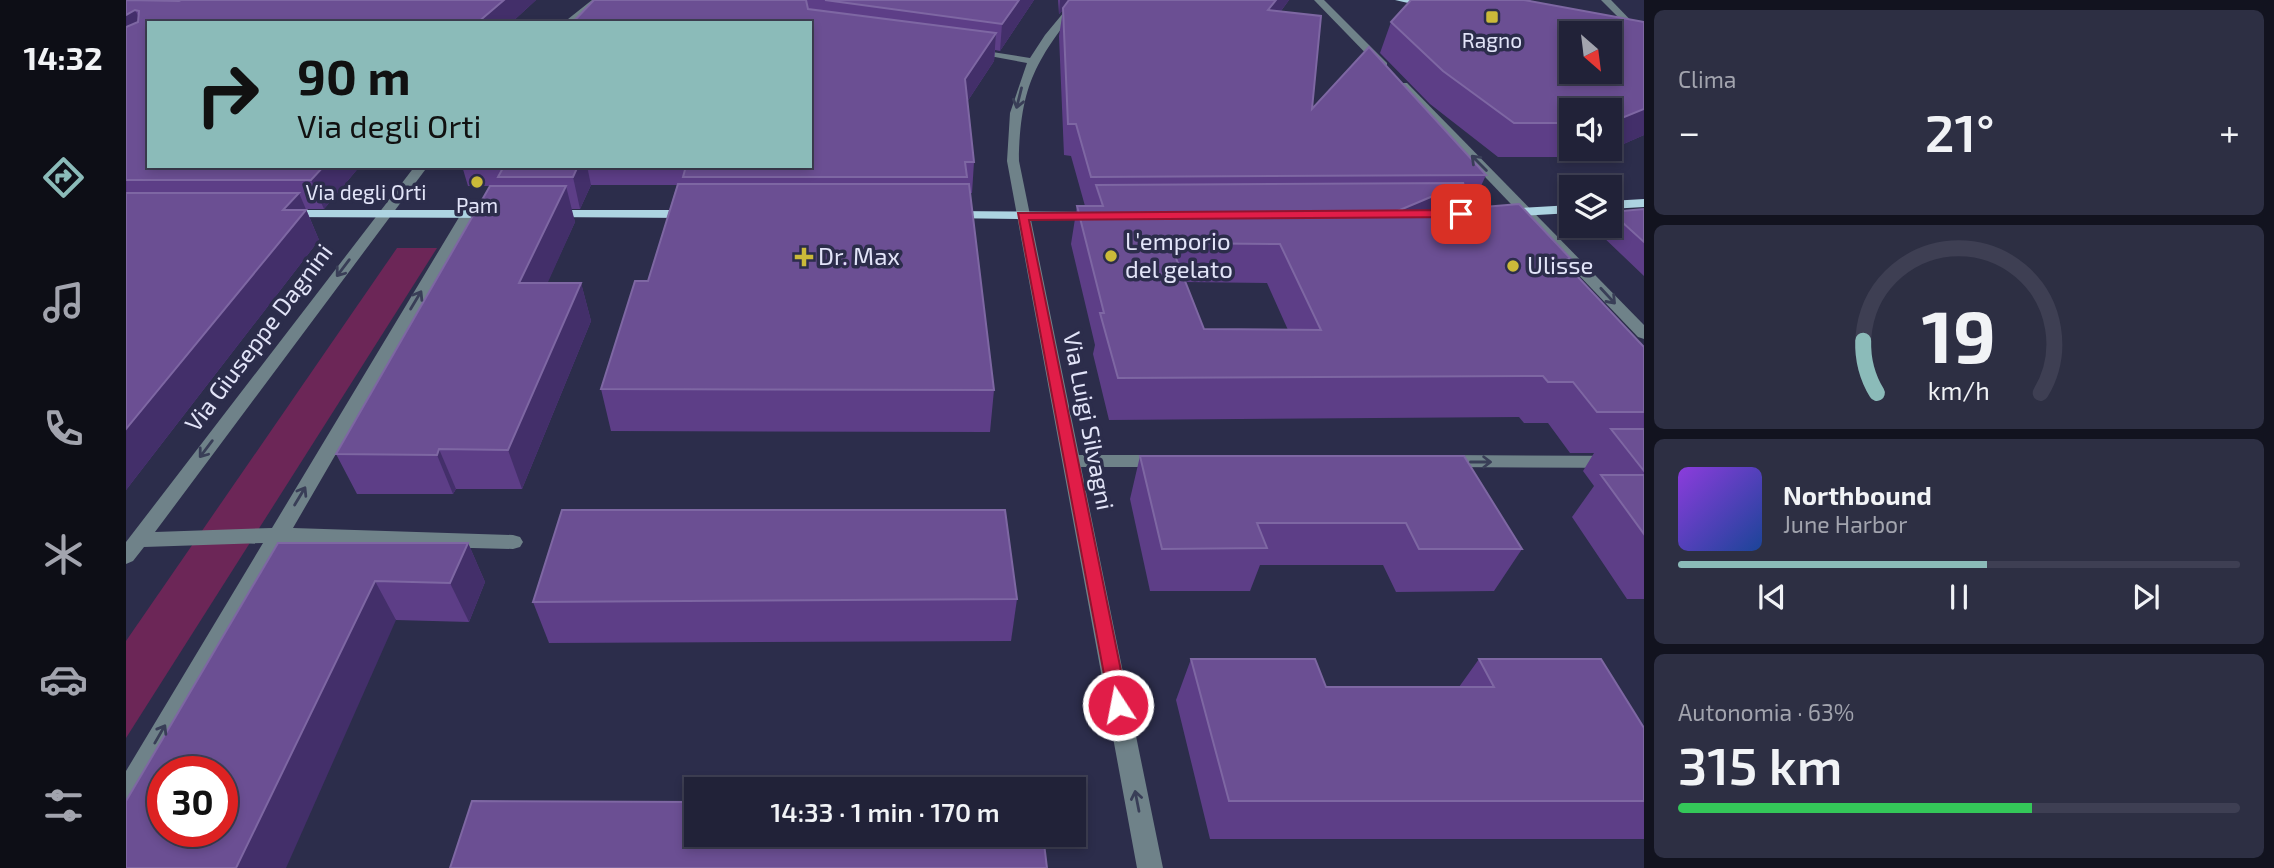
<!DOCTYPE html>
<html lang="it">
<head>
<meta charset="utf-8">
<style>
	body { margin:0; font-family:"Exo 2",sans-serif; background:#2d2f43; color:#f1f3f6; height:100vh; display:flex; flex-direction:column; font-size:26px; white-space:nowrap }
	* { box-sizing:border-box; margin:0 }
	p { font-size:23px; color:#a2a4ae }
	.icon { flex:none; width:38px; height:38px; fill:none; stroke:currentColor; stroke-width:2; stroke-linecap:round; stroke-linejoin:round }
	.map { position:relative; flex:1; overflow:hidden }
	.side { display:flex; flex-direction:column; gap:10px; padding:10px; background:#12131f; width:630px }
	.side>* { flex:none }
	.banner { position:absolute; left:21px; top:21px; width:665px; height:147px; border-radius:0px; box-shadow:0 4px 10px #0003,0 0 0 2px #3e3f53; background:#8bbbb9; color:#111; overflow:hidden }
	.needle { width:46px; rotate:152deg }
	.controls { position:absolute; left:1433px; top:21px; display:grid; gap:14px }
	.controls a { display:grid; place-items:center; width:63px; height:63px; border-radius:0px; background:#212238; box-shadow:0 4px 10px #0003,0 0 0 2px #3e3f53; font-size:35px }
	.speed { position:absolute; left:21px; top:756px; display:flex; gap:14px; font-size:35px; font-weight:700; text-align:center }
	.speed>* { display:grid; place-content:center; width:91px; height:91px; border-radius:50%; background:#212238; box-shadow:0 4px 10px #0003,0 0 0 2px #3e3f53; line-height:1 }
	.speed .limit { border:10px solid #d22; background:#fff; color:#111 }
	.pin { position:absolute; display:grid; place-items:center; width:60px; height:60px; color:#fff; margin:-30px; border-radius:14px; box-shadow:0 4px 10px #0006 }
	.me { position:absolute; width:77px; margin:-38px; rotate:349deg; stroke-linejoin:round; filter:drop-shadow(0 0 5px #0008) }
	.turn { display:flex; align-items:center; gap:24px; height:147px; padding:0 35px; font-size:32px }
	.turn .icon { width:91px; height:91px; stroke-width:2.5 }
	.turn b { display:block; font-size:49px; line-height:60px }
	.big { font-size:52px; font-weight:600; line-height:1.1 }
	.side .card { flex:1; display:flex; flex-direction:column; justify-content:center; gap:10px; min-width:0; padding:0 24px; border-radius:10px; background:#2d2f43 }
	.side .dial { align-items:center; gap:0 }
	.dial svg { height:182px; overflow:visible; fill:none; stroke:#3e3f53; stroke-width:7; stroke-linecap:round; text-anchor:middle }
	.dial text { fill:#f1f3f6; stroke:none }
	.song { display:flex; align-items:center; gap:21px }
	.cover { width:84px; height:84px; border-radius:10px; background:linear-gradient(135deg,hsl(270 70% 55%),hsl(220 70% 35%)) }
	.played { height:7px; border-radius:4px; background:linear-gradient(90deg,#8bbbb9 55%,#3e3f53 55%) }
	.keys { display:flex; justify-content:space-around; direction:ltr }
	.heat { display:flex; justify-content:space-between; align-items:center; font-size:38px; direction:ltr }
	.charge { height:10px; border-radius:5px; background:linear-gradient(90deg,#34c759 63%,#3e3f53 0) }
	.trip { position:absolute; left:558px; top:777px; width:402px; height:70px; border-radius:0px; background:#212238; box-shadow:0 4px 10px #0003,0 0 0 2px #3e3f53; font-weight:600; line-height:70px; text-align:center }
	main { display:flex; flex:1; min-height:0 }
	.tab-bar { display:flex; flex-direction:column; width:126px; justify-content:space-around; align-items:center; background:#0d0e16; color:#a2a4ae }
	.tab-bar .icon { width:49px; height:49px }
	.tab-bar .selected { color:#8bbbb9 }
	.tab-bar b { font-size:32px; color:#f1f3f6 }
	.map>svg:first-child { display:block }
	.green { fill:#6c2657 }
	.lines { fill:none; stroke-linecap:round; stroke-linejoin:round }
	.minor { fill:#6f8289; fill-rule:evenodd }
	.major { fill:#add4e2; fill-rule:evenodd }
	.wall { fill:#5d3e87; fill-rule:evenodd }
	.shaded-wall { fill:#432f6a }
	.building { fill:#6b4f93; stroke:#7e67a3; stroke-width:2; fill-rule:evenodd }
	.oneway { stroke:#393e57 }
	.route { fill:#e11d48; stroke:#92132f; stroke-width:2 }
	.poi-dot { fill:#cbba39; stroke:#2c2d4b; stroke-width:2.5 }
	.labels { text-anchor:middle; stroke-width:7; stroke-linejoin:round; paint-order:stroke }
	.far-poi-label { font-size:21px; fill:#e2e4f8; stroke:#2c2d4b }
	.far-street-label { font-size:21px; fill:#e2e4f8; stroke:#2c2d4b }
	.poi-label { font-size:24px; fill:#e2e4f8; stroke:#2c2d4b; text-anchor:start }
	.street-label { font-size:24px; fill:#e2e4f8; stroke:#2c2d4b }
</style>
</head>
<body>
<main>
<nav class="tab-bar">
<b>14:32</b>
<svg class="icon selected" aria-label="directions" viewBox="0 0 24 24"><path d="M12 3l9 9-9 9-9-9zM9 14v-3h6M13 9l2 2-2 2"/></svg>
<svg class="icon" aria-label="music" viewBox="0 0 24 24"><path d="M9 18V5l10-2v13"/><circle cx="6" cy="18" r="3"/><circle cx="16" cy="16" r="3"/></svg>
<svg class="icon" aria-label="phone" viewBox="0 0 24 24"><path d="M5 4h4l2 5-3 2q2 4 5 5l2-3 5 2v4C11 20 4 13 5 4z"/></svg>
<svg class="icon" aria-label="climate" viewBox="0 0 24 24"><path d="M12 3v18M4 7l16 10M4 17L20 7"/></svg>
<svg class="icon" aria-label="car" viewBox="0 0 24 24"><path d="M5 17H2v-5l4-1 3-4h7l3 4 3 1v5h-3M9 17h6M6 11h13"/><circle cx="7" cy="17" r="2"/><circle cx="17" cy="17" r="2"/></svg>
<svg class="icon" aria-label="filters" viewBox="0 0 24 24"><path d="M4 7h16M4 17h16"/><circle cx="9" cy="7" r="2"/><circle cx="15" cy="17" r="2"/></svg>
</nav>
<div class="map">
<svg width="1518" height="868" viewBox="0 0 1518 868">
	<rect width="100%" height="100%" fill="#2c2d4b"/>
	<path class="green" d="M271 248H311L0 738V641Z"/>
	<g class="lines">
		<g class="minor">
			<path d="M466 0H477L448 23H437Z"/>
			<path d="M948 0H958C911 58 894 84 893 161L953 455H1035L1044 461 1035 467H955L1037 868H1011L881 161 884 113 901 63 842 52 847 49 904 58 919 35Z"/>
			<path d="M1188 0H1198L1261 63V67H1253Z"/>
			<path d="M1475 0H1485L1518 34V43Z"/>
			<path d="M1273 83H1281L1518 325V339L1512 337 1273 87Z"/>
			<path d="M289 166H302L29 532 146 528 335 214 342 210 349 214 167 528 387 535 394 537 397 542 394 547 387 549 158 543 9 801 0 804V771L137 543 18 547 7 561 0 564V542Z"/>
			<path d="M1319 455 1518 456V468L1319 467 1310 461Z"/>
		</g>
		<g class="major">
			<path d="M1269 0H1291L1309 5 1304 8Z"/>
			<path d="M1518 199V207L1484 209V201Z"/>
			<path d="M1446 205V213L1379 217 1372 213 1379 209Z"/>
			<path d="M161 210H371L378 214 371 218 156 217V211Z"/>
			<path d="M423 210H563L570 214 563 218 418 217 416 214Z"/>
			<path d="M822 211 973 212 980 216 973 220 817 218V212Z"/>
		</g>
	</g>
	<g class="wall">
		<path d="M0 0H410L385 23H23L234 166 198 209H180L193 240 0 490Z"/>
		<path d="M468 0H908L874 51 869 50 868 61 841 102 848 162 846 193H844L868 390 864 432 485 431 475 389 522 281 551 185H465L454 209H445L449 222 421 283H455L465 321 396 489H330L327 494H231L210 454 364 186H342L336 166H684Z"/>
		<path d="M932 0H1163L1155 11 1186 109 1360 175 1345 208H1327L1326 209 1445 259 1441 266 1518 347V599H1501L1446 517 1468 486 1457 471 1468 453H1444L1422 423H1398L1393 417 983 420 967 354 969 345 945 244 951 206H959L945 156 938 155 933 36 937 10 933 14ZM1059 282 1141 283 1162 330 1078 329Z"/>
		<path d="M1285 0H1405L1404 2 1518 22V135L1468 157H1372L1304 104 1254 53 1265 22ZM1446 110H1484V149H1446Z"/>
		<path d="M1518 209V276L1473 233 1477 226H1484V214L1485 212Z"/>
		<path d="M1014 456 1396 549 1368 591 1270 592 1257 565H1134L1124 591H1024L1004 499Z"/>
		<path d="M152 543H342L359 582 343 622 270 620Z"/>
		<path d="M891 599 885 641 423 643 407 602Z"/>
		<path d="M1065 659 1200 687H1333L1353 659 1518 728V839H1084L1050 700Z"/>
	</g>
	<g class="shaded-wall">
		<path d="M378 0H410L385 23H351Z"/>
		<path d="M893 0H908L874 51 876 24Z"/>
		<path d="M934 0H945L933 14Z"/>
		<path d="M1150 0H1163L1135 38 1142 10Z"/>
		<path d="M9 10 22 35 0 46V15Z"/>
		<path d="M870 33 868 61 837 108 839 79Z"/>
		<path d="M1518 109V135L1468 157 1472 149H1484V126L1486 122Z"/>
		<path d="M198 166H234L198 209 185 180Z"/>
		<path d="M452 166H461L465 185 454 209 447 177Z"/>
		<path d="M1338 183 1321 221 1262 215Z"/>
		<path d="M440 186 449 222 405 320 393 283Z"/>
		<path d="M173 193 193 240 0 490V429L157 210Z"/>
		<path d="M455 283 465 321 396 489 382 450Z"/>
		<path d="M313 449 330 489 327 494 311 455Z"/>
		<path d="M342 543 359 582 343 622 324 583Z"/>
		<path d="M249 581 270 620 160 868H110Z"/>
	</g>
	<g class="building">
		<path d="M0 0 53 1 55 0H378L351 23H23V166H198L185 180H0V27L12 22 13 11 9 10 0 15Z"/>
		<path d="M468 0H680L682 9 870 33 839 79 848 162H839L841 177H557L560 166H684V23H446Z"/>
		<path d="M699 0H893L876 24Z"/>
		<path d="M943 0H1150L1142 10 1195 16 1186 109 1243 47 1360 175 965 177 950 124H942L937 8Z"/>
		<path d="M1285 0H1398L1518 22V109L1486 122H1484V110H1446V123H1388L1317 71 1265 22ZM1446 33H1484V72H1446Z"/>
		<path d="M378 166H452L447 177H372Z"/>
		<path d="M1338 183 1262 215 1393 204 1445 259H1435L1518 347V412H1471L1447 382H1422L1417 376 992 378 974 313H978L951 206H977L970 185ZM1044 243 1154 244 1195 330 1078 329Z"/>
		<path d="M552 184H843L868 390 475 389 509 281H522Z"/>
		<path d="M364 186H440L393 283H455L382 450 313 449 311 455 210 454Z"/>
		<path d="M0 193H173L157 210H180L0 429Z"/>
		<path d="M1518 209V242L1485 212Z"/>
		<path d="M1485 429H1518V471Z"/>
		<path d="M1014 456H1338L1396 549H1293L1280 523H1131L1141 548 1036 549Z"/>
		<path d="M1475 475H1518V534Z"/>
		<path d="M436 510H879L891 599 407 602Z"/>
		<path d="M152 543H342L324 583 249 581 110 868H0V801ZM37 772H96V831H37Z"/>
		<path d="M1065 659H1189L1200 687H1368L1353 659H1475L1518 728V801H1103Z"/>
		<path d="M346 801 570 802V835H917L921 868H324Z"/>
	</g>
	<defs><path id="oneway-shaft" d="M-6 0H5M1.5-3L5.5 0L1.5 3" fill="none" stroke-width="1.6" stroke-linecap="round" stroke-linejoin="round" transform="scale(1.75)"/></defs>
	<g class="oneway">
		<use href="#oneway-shaft" transform="translate(893 98) rotate(104)"/>
		<use href="#oneway-shaft" transform="translate(1353 163) rotate(-135)"/>
		<use href="#oneway-shaft" transform="translate(217 268) rotate(127)"/>
		<use href="#oneway-shaft" transform="translate(1482 296) rotate(47)"/>
		<use href="#oneway-shaft" transform="translate(290 300) rotate(-59)"/>
		<use href="#oneway-shaft" transform="translate(80 449) rotate(127)"/>
		<use href="#oneway-shaft" transform="translate(1355 462)"/>
		<use href="#oneway-shaft" transform="translate(174 496) rotate(-59)"/>
		<use href="#oneway-shaft" transform="translate(34 734) rotate(-60)"/>
		<use href="#oneway-shaft" transform="translate(1011 801) rotate(-101)"/>
	</g>
	<path class="route" d="M1335 210 1341 214 1340 217 903 220 1002 705 999 712 992 714 985 712 892 213Z"/>
	<g class="poi-dot">
		<rect x="1359" y="10" width="14" height="14" rx="3.5"/>
		<circle cx="351" cy="182" r="7"/>
		<circle cx="985" cy="256" r="7"/>
		<path d="M674.5 246.5h7v7h7v7h-7v7h-7v-7h-7v-7h7z"/>
		<circle cx="1387" cy="266" r="7"/>
	</g>
	<g class="labels">
		<g class="far-poi-label">
			<text x="1366" y="48">Ragno</text>
			<text x="351" y="213">Pam</text>
		</g>
		<g class="far-street-label">
			<text x="240" y="200">Via degli Orti</text>
		</g>
		<g class="poi-label">
			<text x="999" y="250">L'emporio<tspan x="999" dy="28">del gelato</tspan></text>
			<text x="692" y="265">Dr. Max</text>
			<text x="1401" y="274">Ulisse</text>
		</g>
		<g class="street-label">
			<text transform="translate(133 338) rotate(-53)" y="8">Via Giuseppe Dagnini</text>
			<text transform="translate(962 421) rotate(79)" y="8">Via Luigi Silvagni</text>
		</g>
	</g>
</svg>
<div class="controls">
<a><svg class="needle" viewBox="-14 -14 28 28"><path d="M0-13l5 13h-10z" fill="#e53935"/><path d="M0 13l5-13h-10z" fill="#a2a4ae"/></svg></a>
<a><svg class="icon" aria-label="sound" viewBox="0 0 24 24"><path d="M4 9h4l5-4v14l-5-4H4zM17 9q2 3 0 6"/></svg></a>
<a><svg class="icon" aria-label="layers" viewBox="0 0 24 24"><path d="M12 4l9 5-9 5-9-5zM3 14l9 5 9-5"/></svg></a>
</div>
<div class="speed"><div class="limit">30</div></div>
<div class="pin" style="left:1335px;top:214px;background:#d93025"><svg class="icon" aria-label="arrive" viewBox="0 0 24 24"><path d="M6 21V4h12l-3 4 3 4H6"/></svg></div>
<svg class="me" style="left:992px;top:705px" viewBox="-20 -20 40 40"><circle r="17" fill="#e11d48" stroke="#fff" stroke-width="3"/><path d="M0-11L8 9 0 5-8 9z" fill="#fff"/></svg>
<div class="trip">14:33 · 1 min · 170 m</div>
<div class="banner">
<div class="turn"><svg class="icon" aria-label="right" viewBox="0 0 24 24"><path d="M7 20v-9h11M14 6l5 5-5 5"/></svg><div><b>90 m</b>Via degli Orti</div></div>
</div>
</div>
<section class="side">
<div class="card"><p>Clima</p>
<div class="heat"><a>−</a><b class="big">21°</b><a>+</a></div>
</div>
<div class="card dial"><svg viewBox="0 0 100 80">
<path d="M14 69A42 42 0 1 1 86 69"/>
<path d="M14 69A42 42 0 0 1 8 46" stroke="#8bbbb9"/>
<text x="50" y="56" font-size="32" font-weight="700">19</text>
<text x="50" y="72" font-size="11">km/h</text>
</svg></div>
<div class="card">
<div class="song"><i class="cover"></i><div><b>Northbound</b><p>June Harbor</p></div></div>
<div class="played"></div>
<div class="keys"><svg class="icon" aria-label="previous" viewBox="0 0 24 24"><path d="M18 5L8 12l10 7zM5 5v14"/></svg><svg class="icon" aria-label="pause" viewBox="0 0 24 24"><path d="M8 5v14M16 5v14"/></svg><svg class="icon" aria-label="next" viewBox="0 0 24 24"><path d="M6 5l10 7-10 7zM19 5v14"/></svg></div>
</div>
<div class="card"><p>Autonomia · 63%</p><b class="big">315 km</b><div class="charge"></div></div>
</section>
</main>
</body>
</html>
